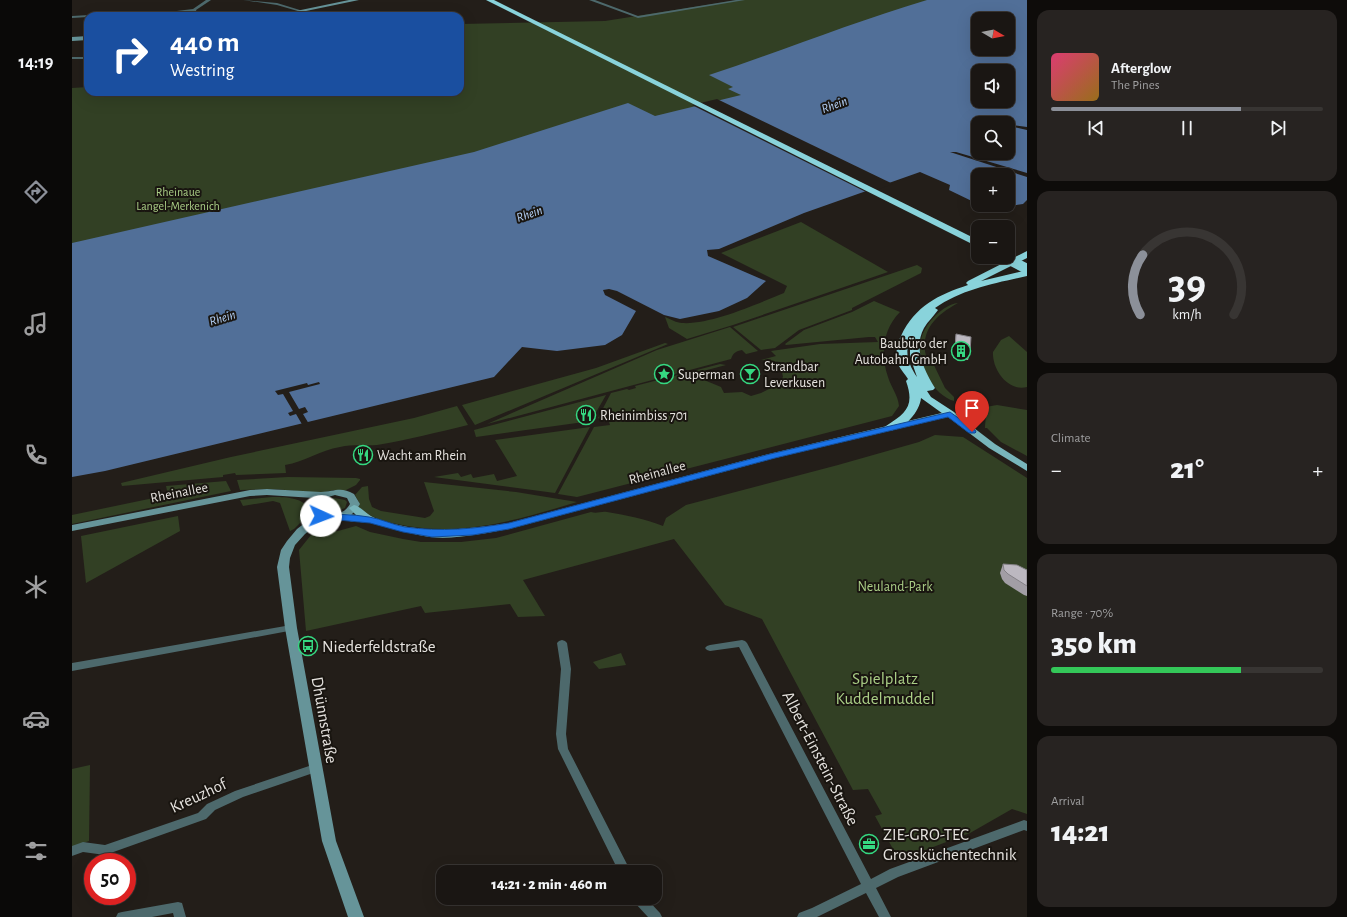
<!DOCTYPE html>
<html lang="en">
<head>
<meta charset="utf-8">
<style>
	body { margin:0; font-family:"Alegreya Sans",sans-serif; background:#272321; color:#f1f3f6; height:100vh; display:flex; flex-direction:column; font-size:15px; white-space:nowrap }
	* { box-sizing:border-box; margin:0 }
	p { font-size:13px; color:#9f9fa0 }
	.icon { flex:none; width:22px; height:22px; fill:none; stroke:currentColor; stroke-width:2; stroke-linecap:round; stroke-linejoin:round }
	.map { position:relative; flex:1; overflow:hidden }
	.sheet { display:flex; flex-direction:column; gap:10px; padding:10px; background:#0e0c0a; width:320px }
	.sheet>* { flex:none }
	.hud { position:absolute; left:12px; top:12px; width:380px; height:84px; border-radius:12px; box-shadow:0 4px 16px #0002,0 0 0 1px #383533; background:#1a4fa0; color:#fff; overflow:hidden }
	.needle { width:26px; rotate:100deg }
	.controls { position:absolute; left:899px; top:12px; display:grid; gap:8px }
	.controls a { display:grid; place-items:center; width:44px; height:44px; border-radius:8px; background:#1a1613; box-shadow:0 4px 16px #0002,0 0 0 1px #383533; font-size:20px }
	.speed { position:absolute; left:12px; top:853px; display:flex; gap:8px; font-size:20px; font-weight:700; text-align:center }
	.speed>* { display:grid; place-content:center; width:52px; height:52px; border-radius:50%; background:#1a1613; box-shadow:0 4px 16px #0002,0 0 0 1px #383533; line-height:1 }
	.speed .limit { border:6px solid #d22; background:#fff; color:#111 }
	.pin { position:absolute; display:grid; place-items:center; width:34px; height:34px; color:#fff; margin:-41px -17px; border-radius:50% 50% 50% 0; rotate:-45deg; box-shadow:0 0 4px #0007 }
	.pin .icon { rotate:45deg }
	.me { position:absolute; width:44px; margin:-22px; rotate:92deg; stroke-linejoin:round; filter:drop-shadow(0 0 3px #0008) }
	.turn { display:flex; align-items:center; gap:14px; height:84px; padding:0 20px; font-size:18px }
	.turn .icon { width:52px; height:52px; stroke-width:2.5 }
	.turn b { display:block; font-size:28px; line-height:34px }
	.big { font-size:30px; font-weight:800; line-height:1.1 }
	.sheet .widget { flex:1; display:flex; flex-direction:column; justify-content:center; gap:6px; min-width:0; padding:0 14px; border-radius:12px; background:#272321 }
	.sheet .dial { align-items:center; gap:0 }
	.dial svg { height:104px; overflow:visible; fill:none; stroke:#383533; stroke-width:7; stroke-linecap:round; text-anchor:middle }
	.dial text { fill:#f1f3f6; stroke:none }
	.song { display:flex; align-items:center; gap:12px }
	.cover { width:48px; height:48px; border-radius:6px; background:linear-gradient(135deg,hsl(340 70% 55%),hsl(40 70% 35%)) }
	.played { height:4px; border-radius:2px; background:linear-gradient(90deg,#8c9099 70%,#383533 70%) }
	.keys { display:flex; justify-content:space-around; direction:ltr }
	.heat { display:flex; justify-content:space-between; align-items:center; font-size:22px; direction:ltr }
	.charge { height:6px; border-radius:3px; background:linear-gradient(90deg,#34c759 70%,#383533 0) }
	.trip { position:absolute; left:364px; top:865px; width:226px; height:40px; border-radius:12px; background:#1a1613; box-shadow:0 4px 16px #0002,0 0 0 1px #383533; font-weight:800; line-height:40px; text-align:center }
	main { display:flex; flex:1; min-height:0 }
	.dock { display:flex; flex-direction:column; width:72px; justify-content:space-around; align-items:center; background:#0a0908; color:#9f9fa0 }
	.dock .icon { width:28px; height:28px }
	.dock .selected { color:#8c9099 }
	.dock b { font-size:18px; color:#f1f3f6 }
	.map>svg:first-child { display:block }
	.green { fill:#324024 }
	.water { fill:#516f98; fill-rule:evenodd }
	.pier { fill:#231e19 }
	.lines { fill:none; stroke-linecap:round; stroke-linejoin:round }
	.street { fill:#4d696c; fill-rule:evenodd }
	.secondary { fill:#669499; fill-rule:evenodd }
	.primary { fill:#78b5bb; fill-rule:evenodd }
	.highway { fill:#89d3db; fill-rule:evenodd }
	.highway-bridge { stroke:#89d3db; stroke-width:10 }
	.wall { fill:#a29ea5 }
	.building { fill:#bcb8c0; stroke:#848186 }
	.route { fill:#1a73e8; stroke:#114b97 }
	.labels { text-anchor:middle; stroke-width:4; stroke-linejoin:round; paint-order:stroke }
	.far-park-label { font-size:12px; fill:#aace86; stroke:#191510 }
	.far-water-label { font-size:13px; font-style:italic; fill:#b3d0f6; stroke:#191510 }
	.poi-label { font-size:14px; fill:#e5e2de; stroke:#191510; text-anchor:start }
	.street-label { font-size:14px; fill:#e5e2de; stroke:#191510 }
	.park-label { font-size:14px; fill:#aace86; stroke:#191510 }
	.near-poi-label { font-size:17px; fill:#e5e2de; stroke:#191510; text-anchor:start }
	.near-park-label { font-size:17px; fill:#aace86; stroke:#191510 }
	.near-street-label { font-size:17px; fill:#e5e2de; stroke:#191510 }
</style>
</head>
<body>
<main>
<nav class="dock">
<b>14:19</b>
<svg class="icon selected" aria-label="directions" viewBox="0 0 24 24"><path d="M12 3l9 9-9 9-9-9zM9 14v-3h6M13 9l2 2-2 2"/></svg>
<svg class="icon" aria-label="music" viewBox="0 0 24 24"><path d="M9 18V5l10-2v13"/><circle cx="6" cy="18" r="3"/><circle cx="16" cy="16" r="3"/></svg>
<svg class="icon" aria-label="phone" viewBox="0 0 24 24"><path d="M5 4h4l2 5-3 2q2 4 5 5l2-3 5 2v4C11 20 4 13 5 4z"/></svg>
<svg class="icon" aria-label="climate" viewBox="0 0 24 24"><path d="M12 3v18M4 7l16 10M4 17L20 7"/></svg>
<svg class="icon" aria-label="car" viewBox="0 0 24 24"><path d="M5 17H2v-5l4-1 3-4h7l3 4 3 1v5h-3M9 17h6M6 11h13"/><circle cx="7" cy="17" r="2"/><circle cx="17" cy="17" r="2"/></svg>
<svg class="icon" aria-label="filters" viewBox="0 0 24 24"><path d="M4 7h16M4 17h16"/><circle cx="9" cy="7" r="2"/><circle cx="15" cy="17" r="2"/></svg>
</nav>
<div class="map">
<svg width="955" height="917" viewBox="0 0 955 917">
	<rect width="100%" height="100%" fill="#231e19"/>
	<g class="green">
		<path d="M666 0H955L936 19H906V49L0 334V88L16 87V92H388V24L533 21Z"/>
		<path d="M729 222 816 272 661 325 615 339 597 328 593 317C598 319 605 323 610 323 638 325 685 304 712 293L715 286 649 253Z"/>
		<path d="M845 265 850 268 849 273 780 308V310L727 330 703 348 689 350 661 327Z"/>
		<path d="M802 301 828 312C811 329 808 354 816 377 819 387 826 395 827 406L820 416 505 497 486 494 522 427 538 425 537 422 594 418 593 415 528 419 526 418 539 393 555 389 557 390 564 388 563 386 648 364 654 365 635 370 638 374 632 380 649 387 652 393 670 392 679 396 689 393 705 385 711 377 710 372 715 371 716 370 708 362 689 360 704 356 699 351 748 344 806 342 803 337H797L714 345 713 344 732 330 780 312Z"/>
		<path d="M886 303C864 315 848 330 854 356L859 359 873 388 882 397V401C862 395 847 368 848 347 848 334 856 323 864 315 871 309 877 304 886 303Z"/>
		<path d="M658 327 686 351 674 354 670 350C664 351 661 353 659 359L415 424 585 350Z"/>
		<path d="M937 336 955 352V387C936 392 920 370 921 352L929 340Z"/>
		<path d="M593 343 596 344 403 425 390 405 524 368Z"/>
		<path d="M534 395 519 421 404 437 402 430Z"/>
		<path d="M925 405 955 410V456L929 442 915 428H913C913 420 916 414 908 408Z"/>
		<path d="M385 406 396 425C366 432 336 440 305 445 293 446 281 444 268 447 248 450 233 462 213 465L214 473 164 475 163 473 151 475V477L50 486 49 483 159 457 342 418Z"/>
		<path d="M518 427 483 493 362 477 386 473 389 477 399 474 401 478 422 474 425 481 445 476 423 440Z"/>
		<path d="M863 435 891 437 955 478V814L940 809 898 833 827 860 803 816 810 814 796 789 781 790 690 619 653 605 602 539 451 580 473 616 446 617 438 604 353 613 349 606 234 631 227 550 243 530 252 532 266 531 284 526 298 532 331 539 349 542H389L424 538 519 512C525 514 529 511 535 512 554 515 573 519 591 526L594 518 614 505 766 465 847 442Z"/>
		<path d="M216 477 284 478 288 479V480L284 485 272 491 261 490 249 493 202 489 168 490 165 480Z"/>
		<path d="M154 481 159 491 0 524V515L96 495 94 486Z"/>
		<path d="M352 482 444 492 505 502C446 520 387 538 325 524 311 521 296 517 286 506L287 502 283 495 290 487 296 486 297 499 300 507 309 511 353 518 358 516 362 511Z"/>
		<path d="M200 497C212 497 229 497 237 508L236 515 222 529 218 531 208 503 201 501 171 506 168 500Z"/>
		<path d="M262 498 273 500 275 502 273 508 266 511 255 509 253 507 255 501Z"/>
		<path d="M106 516 108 531 14 583 9 536Z"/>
		<path d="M549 653 554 665 527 669 521 662Z"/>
		<path d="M18 765 17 841 0 847V769Z"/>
	</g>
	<path class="water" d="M855 0H955V127L940 125 942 127 955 130V173L884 152H878L955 177V200L951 204 918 209 908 205H936V175H906V204L877 190 878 185 848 172 732 213 647 249 635 250 636 256 694 281 675 298 647 311 608 319 592 315 545 291 537 289 531 290 533 295 564 311 550 335 533 345 485 351 450 347 422 377 33 471 0 477V243L402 152 556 103 583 116 669 95 656 89 661 87 637 75C710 51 781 22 855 0ZM906 19H936V49H906ZM906 71H936V101H906ZM906 123H936V153H906Z"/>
	<g class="pier">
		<path d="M645 99 821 184 796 193 620 105Z"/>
		<path d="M247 382 248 384 217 392 227 409 233 407 236 412 231 414 237 424 231 426 224 414 218 416 216 413 221 411 211 394 206 395 203 391 235 383 236 385Z"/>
	</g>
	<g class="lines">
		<g class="street">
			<path d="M134 0H139L124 10 126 16H122L120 11 77 16H64L121 9Z"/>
			<path d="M171 0 205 3 231 11 229 12 205 5Z"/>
			<path d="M517 0H523L566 16 664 0H673L566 18Z"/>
			<path d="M224 12 263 15 265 16 223 14Z"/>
			<path d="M17 15 16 17 0 18V16Z"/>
			<rect x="0" y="57" width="16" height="2"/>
			<path d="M219 625 222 626 224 628 222 630 0 671V663Z"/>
			<path d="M490 640 493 641 495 643 499 669 494 734 496 749 559 872H547L486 749 484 734 489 669 485 643 487 641Z"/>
			<path d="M670 640 673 641 675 643 799 879 818 869 952 820 955 821V831L952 830 826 877 804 888 819 917H807L794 893 745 917H725L727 913 740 908 789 884 667 647 638 651 635 650 633 648 635 646 638 645Z"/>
			<path d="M243 764 247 765 248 768 247 771 171 797 143 810 134 819 33 855 11 852 0 856V846L11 842 33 845 126 813 135 804 163 791Z"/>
			<path d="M560 898H574L588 913 590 917H576L562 902Z"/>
			<path d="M106 902 110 903 114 917H102L101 913 80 917H44L46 913 50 912Z"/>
		</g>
		<g class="secondary">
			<path d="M277 0H287L210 16H200Z"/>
			<path d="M16 36V40L0 41V37Z"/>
			<path d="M195 489C213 490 231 491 249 492 262 492 268 486 282 494L288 504C280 518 267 524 251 519L233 534 223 545 218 558 217 567 225 628 264 841 292 917H276L250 841 213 628 205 567 209 550 215 541 225 529 242 516 237 506 242 498 195 495 178 496 0 531V525L178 490ZM263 495 275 498 278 504C272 515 260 516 249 511L247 506C250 499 256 497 263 495Z"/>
		</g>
		<path class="primary" d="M878 411 881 412 923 444 955 464V471L917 448 876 417 703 458 437 529C414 533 382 540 358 537 338 534 319 528 299 523 291 522 268 522 264 516L269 513 284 515 277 508 282 505C290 507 295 515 303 518 346 535 392 530 437 523L697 454Z"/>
		<g class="highway">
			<path d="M414 0H422L906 240V247Z"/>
			<path d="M955 251V258L909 281 955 270V276C924 283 890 289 863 308L866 310C862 316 856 321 852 328 841 348 852 370 863 388L861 390 855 391 859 397 882 412 884 414 882 416H874L849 398C848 412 829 434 814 430L812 428 814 426C834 413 843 406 834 381L836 379C833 374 829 370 827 366 823 356 824 345 829 336 843 306 866 295 896 285L894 283 896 281ZM838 339V357L845 377C837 365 832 353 838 339Z"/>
		</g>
		<path class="highway-bridge" d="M932 257 955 269"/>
	</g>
	<g class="wall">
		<path d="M884 334 898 352 896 360 881 358Z"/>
		<path d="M931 564 955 570V596L952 595 933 583 930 579 928 573Z"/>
	</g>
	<g class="building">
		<path d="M884 334 899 337 898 352 883 350Z"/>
		<path d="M931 564 945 565 955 570V586L936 574 932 570Z"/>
	</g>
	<path class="route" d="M878 412 903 430 904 432 903 433H897L876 417 703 458 437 529 401 535 360 537 331 532 298 523 245 518 244 516 249 513C265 515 281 514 297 517 310 519 321 525 333 527 369 532 402 529 437 523L698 454Z"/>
	<defs>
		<g id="building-ring" transform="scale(1)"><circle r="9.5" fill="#191510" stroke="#35d881" stroke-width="1.5"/><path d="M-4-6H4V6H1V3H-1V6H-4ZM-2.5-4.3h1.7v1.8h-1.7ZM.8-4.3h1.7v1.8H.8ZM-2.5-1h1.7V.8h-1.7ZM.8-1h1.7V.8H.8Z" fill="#35d881"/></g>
		<g id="sight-ring" transform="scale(1)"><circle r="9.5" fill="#191510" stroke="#35d881" stroke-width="1.5"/><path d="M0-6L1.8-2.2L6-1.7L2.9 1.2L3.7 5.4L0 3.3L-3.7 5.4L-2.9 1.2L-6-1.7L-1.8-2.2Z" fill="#35d881"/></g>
		<g id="bar-ring" transform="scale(1)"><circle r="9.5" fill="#191510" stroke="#35d881" stroke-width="1.5"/><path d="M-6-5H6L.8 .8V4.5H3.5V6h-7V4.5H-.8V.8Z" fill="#35d881"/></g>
		<g id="restaurant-ring" transform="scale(1)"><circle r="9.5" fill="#191510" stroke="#35d881" stroke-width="1.5"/><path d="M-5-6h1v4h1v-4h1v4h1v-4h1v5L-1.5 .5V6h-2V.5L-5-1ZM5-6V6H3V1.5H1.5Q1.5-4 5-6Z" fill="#35d881"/></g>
		<g id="bus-ring" transform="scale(1)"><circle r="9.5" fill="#191510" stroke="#35d881" stroke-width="1.5"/><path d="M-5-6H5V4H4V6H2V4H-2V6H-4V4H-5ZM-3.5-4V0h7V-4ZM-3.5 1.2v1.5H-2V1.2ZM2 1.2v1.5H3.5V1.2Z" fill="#35d881"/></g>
		<g id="office-ring" transform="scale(1)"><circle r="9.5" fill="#191510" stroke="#35d881" stroke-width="1.5"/><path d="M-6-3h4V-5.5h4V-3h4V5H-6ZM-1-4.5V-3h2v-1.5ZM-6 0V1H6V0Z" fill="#35d881"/></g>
	</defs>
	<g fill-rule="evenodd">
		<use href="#building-ring" x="889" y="351"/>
		<use href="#sight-ring" x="592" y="374"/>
		<use href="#bar-ring" x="678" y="374"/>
		<use href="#restaurant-ring" x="514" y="415"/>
		<use href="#restaurant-ring" x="291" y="455"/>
		<use href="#bus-ring" x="236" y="646"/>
		<use href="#office-ring" x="797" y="844"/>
	</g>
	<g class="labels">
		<g class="far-park-label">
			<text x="106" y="196">Rheinaue<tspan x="106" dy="14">Langel-Merkenich</tspan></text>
		</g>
		<g class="far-water-label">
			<text transform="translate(762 104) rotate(-20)" y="5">Rhein</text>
			<text transform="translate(457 213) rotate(-19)" y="5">Rhein</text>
			<text transform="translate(150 317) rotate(-17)" y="5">Rhein</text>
		</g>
		<g class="poi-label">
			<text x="875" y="348" text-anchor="end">Baubüro der<tspan x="875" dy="16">Autobahn GmbH</tspan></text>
			<text x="692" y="371">Strandbar<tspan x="692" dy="16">Leverkusen</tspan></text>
			<text x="606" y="379">Superman</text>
			<text x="528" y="420">Rheinimbiss 701</text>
			<text x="305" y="460">Wacht am Rhein</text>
		</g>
		<g class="street-label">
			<text transform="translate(585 472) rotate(-15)" y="5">Rheinallee</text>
			<text transform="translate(107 492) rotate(-11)" y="5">Rheinallee</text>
		</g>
		<g class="park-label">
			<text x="823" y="591">Neuland-Park</text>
		</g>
		<g class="near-poi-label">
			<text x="250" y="652">Niederfeldstraße</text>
			<text x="811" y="840">ZIE-GRO-TEC<tspan x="811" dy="20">Grossküchentechnik</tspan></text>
		</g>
		<g class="near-park-label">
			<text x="813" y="684">Spielplatz<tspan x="813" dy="20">Kuddelmuddel</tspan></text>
		</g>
		<g class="near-street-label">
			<text transform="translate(253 720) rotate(80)" y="6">Dhünnstraße</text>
			<text transform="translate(749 758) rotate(63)" y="6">Albert-Einstein-Straße</text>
			<text transform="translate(126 795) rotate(-25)" y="6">Kreuzhof</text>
		</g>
	</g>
</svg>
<div class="controls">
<a><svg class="needle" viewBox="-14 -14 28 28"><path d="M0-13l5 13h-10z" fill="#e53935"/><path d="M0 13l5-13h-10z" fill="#9f9fa0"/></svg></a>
<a><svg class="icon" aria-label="sound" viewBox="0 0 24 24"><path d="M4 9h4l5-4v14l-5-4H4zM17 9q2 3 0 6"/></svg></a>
<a><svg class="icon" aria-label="search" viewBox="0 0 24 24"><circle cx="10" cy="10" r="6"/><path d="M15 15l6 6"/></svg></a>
<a>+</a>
<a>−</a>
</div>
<div class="speed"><div class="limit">50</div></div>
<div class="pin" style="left:900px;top:432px;background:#d93025"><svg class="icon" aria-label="arrive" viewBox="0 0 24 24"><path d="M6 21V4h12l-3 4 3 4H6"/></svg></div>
<svg class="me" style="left:249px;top:516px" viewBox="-20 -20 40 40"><circle r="19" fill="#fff"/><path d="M0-13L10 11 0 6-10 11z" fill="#1a73e8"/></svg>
<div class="trip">14:21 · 2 min · 460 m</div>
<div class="hud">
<div class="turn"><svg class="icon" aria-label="right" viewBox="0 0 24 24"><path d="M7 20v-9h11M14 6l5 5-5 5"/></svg><div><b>440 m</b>Westring</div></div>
</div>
</div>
<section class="sheet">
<div class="widget">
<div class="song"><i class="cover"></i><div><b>Afterglow</b><p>The Pines</p></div></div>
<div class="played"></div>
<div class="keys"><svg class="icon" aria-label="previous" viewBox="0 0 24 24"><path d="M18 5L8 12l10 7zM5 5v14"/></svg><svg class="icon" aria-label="pause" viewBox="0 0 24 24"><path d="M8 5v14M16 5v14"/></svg><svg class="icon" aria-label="next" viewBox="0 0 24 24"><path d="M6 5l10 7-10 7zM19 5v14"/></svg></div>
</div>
<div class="widget dial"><svg viewBox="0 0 100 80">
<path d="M14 69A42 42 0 1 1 86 69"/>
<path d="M14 69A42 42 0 0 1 16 23" stroke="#8c9099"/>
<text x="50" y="56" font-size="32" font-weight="700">39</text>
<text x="50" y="72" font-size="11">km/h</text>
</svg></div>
<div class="widget"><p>Climate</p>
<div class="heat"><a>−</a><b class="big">21°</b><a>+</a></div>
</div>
<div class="widget"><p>Range · 70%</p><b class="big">350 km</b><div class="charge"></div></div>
<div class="widget"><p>Arrival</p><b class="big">14:21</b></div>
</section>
</main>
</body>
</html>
